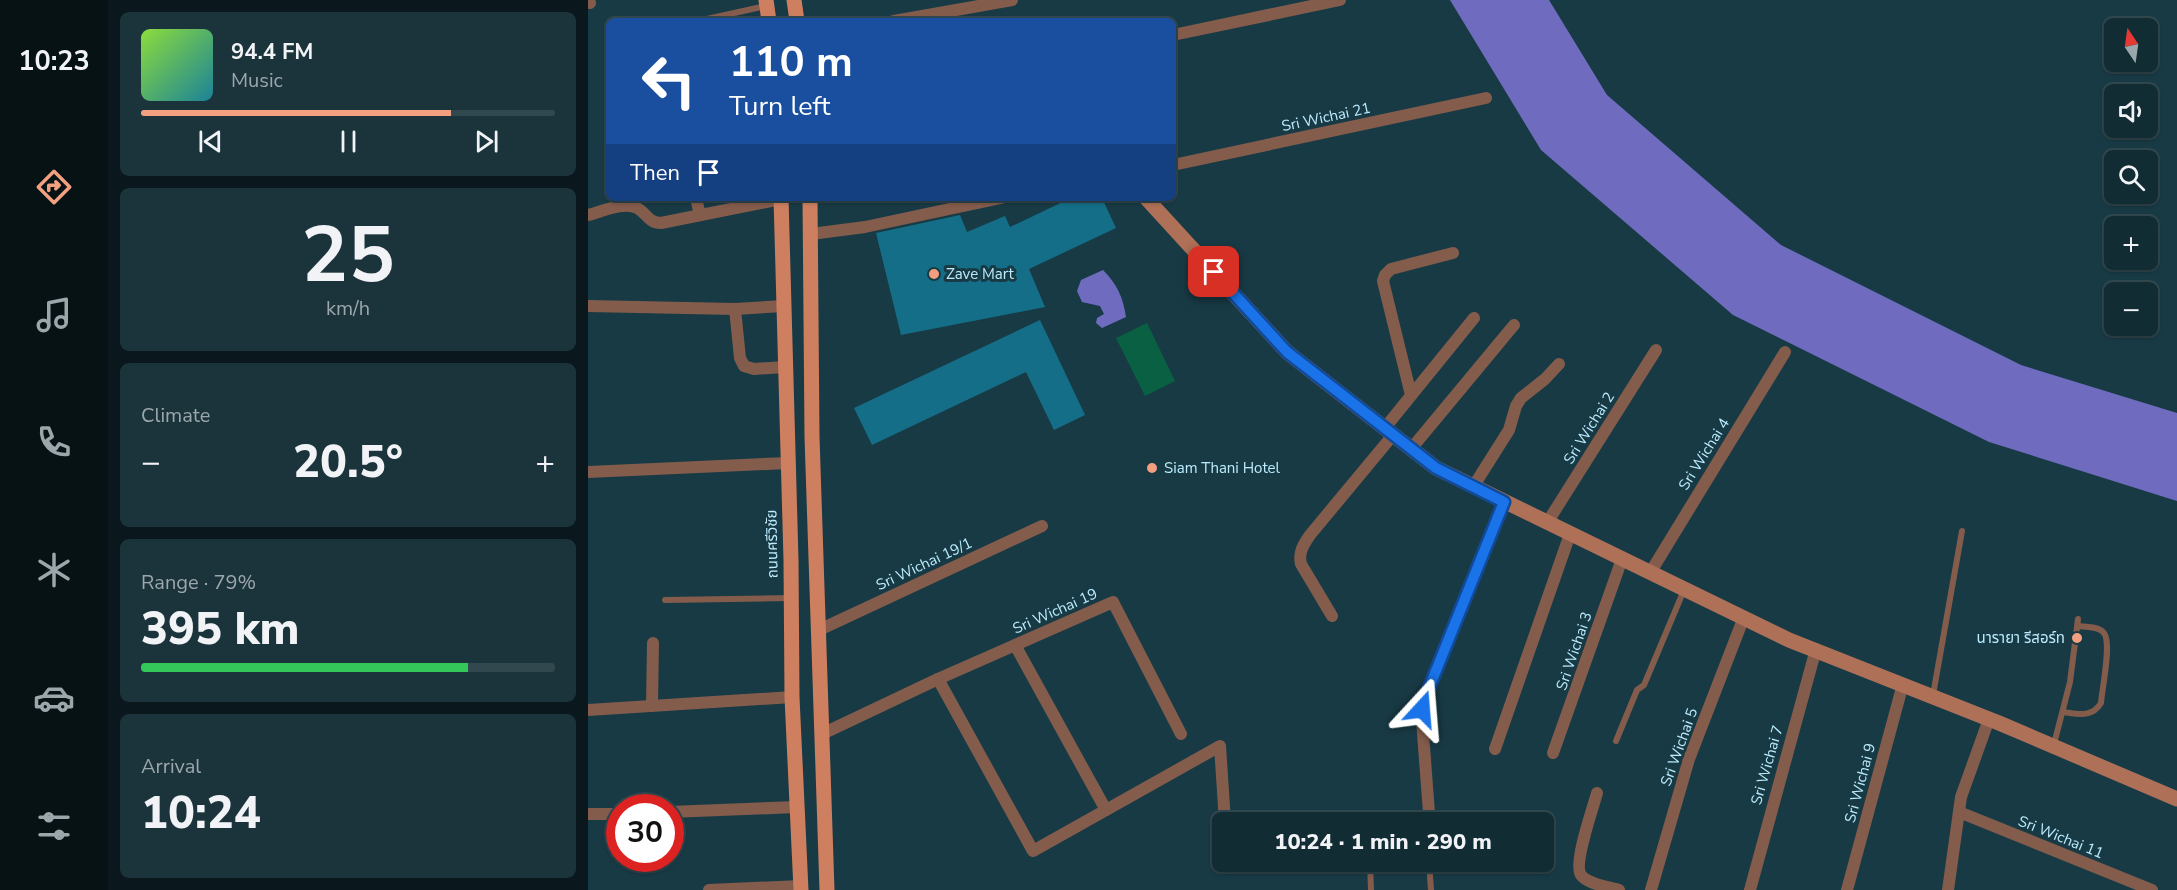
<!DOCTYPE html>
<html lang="en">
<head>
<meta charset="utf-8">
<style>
	body { margin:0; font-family:"Nunito Sans","Noto Sans Thai",sans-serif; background:#1b343c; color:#f1f3f6; height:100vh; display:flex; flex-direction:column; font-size:22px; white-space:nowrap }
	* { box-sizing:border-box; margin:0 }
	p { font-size:20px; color:#9ca7ac }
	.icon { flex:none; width:33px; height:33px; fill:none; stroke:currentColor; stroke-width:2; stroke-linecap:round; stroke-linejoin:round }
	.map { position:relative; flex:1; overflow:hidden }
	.sheet { display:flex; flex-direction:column; gap:12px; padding:12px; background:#0a181d; width:480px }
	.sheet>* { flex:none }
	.top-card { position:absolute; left:18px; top:18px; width:570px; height:183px; border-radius:9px; box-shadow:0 2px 4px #0004,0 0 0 2px #31484f; background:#1a4fa0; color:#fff; overflow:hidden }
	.needle { width:39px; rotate:347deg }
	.buttons { position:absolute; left:1516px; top:18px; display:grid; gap:12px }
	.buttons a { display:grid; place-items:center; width:54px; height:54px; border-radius:9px; background:#122c34; box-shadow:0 2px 4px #0004,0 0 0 2px #31484f; font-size:30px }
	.speed { position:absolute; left:18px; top:794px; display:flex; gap:12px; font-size:30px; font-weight:700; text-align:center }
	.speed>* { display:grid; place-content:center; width:78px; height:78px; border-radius:50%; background:#122c34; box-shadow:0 2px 4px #0004,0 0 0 2px #31484f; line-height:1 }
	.speed .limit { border:9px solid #d22; background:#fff; color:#111 }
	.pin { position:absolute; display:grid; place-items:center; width:51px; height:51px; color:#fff; margin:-26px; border-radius:12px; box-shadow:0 3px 9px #0006 }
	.me { position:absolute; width:66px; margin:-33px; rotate:19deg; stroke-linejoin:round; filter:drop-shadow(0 0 4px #0008) }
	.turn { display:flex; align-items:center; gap:21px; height:126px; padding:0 24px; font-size:27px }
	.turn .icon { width:78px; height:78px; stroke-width:2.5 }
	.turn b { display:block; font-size:42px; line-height:51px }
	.then { display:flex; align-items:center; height:57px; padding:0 24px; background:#0003; gap:12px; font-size:22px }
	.big { font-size:45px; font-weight:800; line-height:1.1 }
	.sheet .tile { flex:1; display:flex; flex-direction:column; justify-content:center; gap:9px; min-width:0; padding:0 21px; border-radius:9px; background:#1b343c }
	.sheet .dial { align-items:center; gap:0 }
	.dial b { font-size:78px; line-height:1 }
	.song { display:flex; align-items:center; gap:18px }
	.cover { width:72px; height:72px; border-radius:9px; background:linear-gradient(135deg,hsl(90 70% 55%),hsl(190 70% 35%)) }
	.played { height:6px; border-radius:3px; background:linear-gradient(90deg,#f2a07f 75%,#31484f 75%) }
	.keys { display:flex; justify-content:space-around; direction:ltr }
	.heat { display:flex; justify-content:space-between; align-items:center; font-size:33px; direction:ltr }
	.charge { height:9px; border-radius:4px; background:linear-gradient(90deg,#34c759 79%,#31484f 0) }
	.trip { position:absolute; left:624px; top:812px; width:342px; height:60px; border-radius:9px; background:#122c34; box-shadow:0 2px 4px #0004,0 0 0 2px #31484f; font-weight:800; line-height:60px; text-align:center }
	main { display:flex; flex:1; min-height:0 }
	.dock { display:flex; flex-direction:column; width:108px; justify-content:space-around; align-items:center; background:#071215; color:#9ca7ac }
	.dock .icon { width:42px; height:42px }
	.dock .selected { color:#f2a07f }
	.dock b { font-size:27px; color:#f1f3f6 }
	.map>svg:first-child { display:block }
	.green { fill:#096042 }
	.water { fill:#6f6cc0 }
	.building { fill:#146e88 }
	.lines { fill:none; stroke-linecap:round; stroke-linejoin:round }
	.lane { stroke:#835c4c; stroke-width:6 }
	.street { stroke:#835c4c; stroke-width:12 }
	.secondary { stroke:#ae7057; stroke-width:15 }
	.primary { stroke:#ce7f5f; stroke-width:15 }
	.route-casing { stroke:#114b97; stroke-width:15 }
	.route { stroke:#1a73e8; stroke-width:10 }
	.poi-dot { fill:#f2a07f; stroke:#183a45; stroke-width:2 }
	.labels { text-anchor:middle; stroke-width:6; stroke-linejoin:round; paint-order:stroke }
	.street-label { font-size:15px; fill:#bbebfd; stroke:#183a45 }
	.poi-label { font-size:15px; fill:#bbebfd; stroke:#183a45; text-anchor:start }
</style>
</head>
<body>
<main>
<nav class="dock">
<b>10:23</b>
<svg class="icon selected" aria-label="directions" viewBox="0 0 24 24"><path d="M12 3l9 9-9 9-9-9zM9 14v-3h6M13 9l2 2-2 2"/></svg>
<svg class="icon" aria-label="music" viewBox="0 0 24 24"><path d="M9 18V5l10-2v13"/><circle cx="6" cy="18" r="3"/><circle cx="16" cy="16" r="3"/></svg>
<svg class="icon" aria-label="phone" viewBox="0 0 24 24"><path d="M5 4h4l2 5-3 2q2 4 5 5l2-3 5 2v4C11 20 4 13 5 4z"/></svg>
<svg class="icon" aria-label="climate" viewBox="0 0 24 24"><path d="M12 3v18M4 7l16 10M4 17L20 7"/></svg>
<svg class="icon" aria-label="car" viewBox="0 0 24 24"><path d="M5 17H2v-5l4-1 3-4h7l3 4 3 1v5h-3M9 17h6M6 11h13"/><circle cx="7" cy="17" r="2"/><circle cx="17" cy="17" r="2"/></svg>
<svg class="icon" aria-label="filters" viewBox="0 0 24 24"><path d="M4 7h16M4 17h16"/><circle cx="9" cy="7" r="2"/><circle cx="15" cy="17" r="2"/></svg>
</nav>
<section class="sheet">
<div class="tile">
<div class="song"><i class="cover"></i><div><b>94.4 FM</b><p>Music</p></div></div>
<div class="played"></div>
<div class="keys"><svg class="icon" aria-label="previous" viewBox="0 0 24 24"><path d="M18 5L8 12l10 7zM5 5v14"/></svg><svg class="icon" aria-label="pause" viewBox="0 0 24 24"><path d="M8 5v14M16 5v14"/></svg><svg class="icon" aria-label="next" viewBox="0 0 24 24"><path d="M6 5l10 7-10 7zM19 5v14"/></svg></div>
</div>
<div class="tile dial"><b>25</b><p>km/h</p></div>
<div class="tile"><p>Climate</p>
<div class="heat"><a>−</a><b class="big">20.5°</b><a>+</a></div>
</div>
<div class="tile"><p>Range · 79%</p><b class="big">395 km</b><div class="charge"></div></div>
<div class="tile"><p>Arrival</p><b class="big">10:24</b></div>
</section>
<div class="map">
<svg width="1589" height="890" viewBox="0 0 1589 890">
	<rect width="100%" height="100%" fill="#183a45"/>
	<path class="green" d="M559 323 587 381 557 396 528 338Z"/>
	<g class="water">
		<path d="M862 0H961L1019 95 1193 245 1433 365 1589 413V501L1401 442 1145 315 953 150Z"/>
		<path d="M515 270C529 284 535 297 538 317L514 328 508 323 509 318 516 314 512 306 494 302 489 291 493 280Z"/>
	</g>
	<g class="building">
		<path d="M483 198H514L528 228 441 269 457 307 313 335 288 233 372 215 379 232 417 216 422 227Z"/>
		<path d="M452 320 497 415 466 430 438 372 284 445 266 408Z"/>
	</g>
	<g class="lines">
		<g class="lane">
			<path d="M110 21 178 6"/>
			<path d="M77 600 202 598"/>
			<path d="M1345 695 1374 531"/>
			<path d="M1475 712C1490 714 1504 718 1513 703 1514 689 1524 643 1516 633 1511 626 1497 627 1490 626"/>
			<path d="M1028 741 1049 690 1056 685 1096 590"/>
			<path d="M1466 744 1482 682 1490 619"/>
			<path d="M782 861 783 890"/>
			<path d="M841 861 843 890"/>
		</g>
		<g class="street">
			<path d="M0 0 2 3"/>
			<path d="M306 21 424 0"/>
			<path d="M585 35 752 0"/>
			<path d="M585 165 898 98"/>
			<path d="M108 198 112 215"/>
			<path d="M0 215C13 212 36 201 49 208 59 213 60 223 73 223L193 199"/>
			<path d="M223 234 277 227 413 198"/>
			<path d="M0 306 147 309 196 306"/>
			<path d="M147 309 152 358 156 366 166 369 197 367"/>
			<path d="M823 395 795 281 797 275 803 269 865 253"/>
			<path d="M796 429 886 318"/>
			<path d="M823 449 926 325"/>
			<path d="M0 472 199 463"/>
			<path d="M885 487 921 430 928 406 933 398 957 379 971 364"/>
			<path d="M959 523 1068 350"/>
			<path d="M1062 573 1197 352"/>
			<path d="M744 616 713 564C710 552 716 544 722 535L805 435"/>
			<path d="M231 630 454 526"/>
			<path d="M427 645 518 810"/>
			<path d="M350 679 445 851 632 746 637 822"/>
			<path d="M64 706 65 643"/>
			<path d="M0 710 204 697"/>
			<path d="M234 734 350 679 525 602 593 734"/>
			<path d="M907 749 982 534"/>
			<path d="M965 753 1034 559"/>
			<path d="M1009 793C1005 808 985 864 993 875 999 884 1021 887 1031 890"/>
			<path d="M82 812 209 807"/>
			<path d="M1371 812 1564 890"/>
			<path d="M0 814H32"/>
			<path d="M839 822 841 813 834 720V709L841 688 916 502"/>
			<path d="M639 861 640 863 655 861"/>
			<path d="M121 890 213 886"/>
			<path d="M1063 890 1101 759 1156 617"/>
			<path d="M1162 890 1228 649"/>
			<path d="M1259 890 1315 684"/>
			<path d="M1360 890 1373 797 1401 719"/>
		</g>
		<path class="secondary" d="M558 198 699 352 848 468 1201 640 1411 723 1589 799"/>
		<g class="primary">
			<path d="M178 0 181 21"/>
			<path d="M206 0 209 21"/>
			<path d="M193 198 203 560 204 697 213 890"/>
			<path d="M222 198 224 437 239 890"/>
		</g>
	</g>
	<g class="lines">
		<g class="route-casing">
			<path id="route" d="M626 272 699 352 748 390 848 468 916 502 841 688 834 709"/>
		</g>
		<use href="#route" class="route"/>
	</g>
	<g class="poi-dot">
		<circle cx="346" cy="274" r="6"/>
		<circle cx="564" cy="468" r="6"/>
		<circle cx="1489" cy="638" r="6"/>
	</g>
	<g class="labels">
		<g class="street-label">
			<text transform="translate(738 117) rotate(-12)" y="5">Sri Wichai 21</text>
			<text transform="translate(1001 428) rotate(-58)" y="5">Sri Wichai 2</text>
			<text transform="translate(1116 454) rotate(-58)" y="5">Sri Wichai 4</text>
			<text transform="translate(184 544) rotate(-91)" y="5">ถนนศรีวิชัย</text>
			<text transform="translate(336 564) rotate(-25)" y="5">Sri Wichai 19/1</text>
			<text transform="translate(467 611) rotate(-24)" y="5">Sri Wichai 19</text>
			<text transform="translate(986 651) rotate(-71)" y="5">Sri Wichai 3</text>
			<text transform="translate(1091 747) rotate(-70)" y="5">Sri Wichai 5</text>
			<text transform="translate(1179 765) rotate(-74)" y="5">Sri Wichai 7</text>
			<text transform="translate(1272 783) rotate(-75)" y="5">Sri Wichai 9</text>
			<text transform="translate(1473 837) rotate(22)" y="5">Sri Wichai 11</text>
		</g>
		<g class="poi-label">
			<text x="358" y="279">Zave Mart</text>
			<text x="576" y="473">Siam Thani Hotel</text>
			<text x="1477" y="643" text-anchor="end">นารายา รีสอร์ท</text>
		</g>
	</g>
</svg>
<div class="buttons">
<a><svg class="needle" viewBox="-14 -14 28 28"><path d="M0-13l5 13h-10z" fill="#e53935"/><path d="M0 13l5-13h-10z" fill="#9ca7ac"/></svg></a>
<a><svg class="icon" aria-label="sound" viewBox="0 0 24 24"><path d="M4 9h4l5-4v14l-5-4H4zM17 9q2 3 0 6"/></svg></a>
<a><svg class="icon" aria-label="search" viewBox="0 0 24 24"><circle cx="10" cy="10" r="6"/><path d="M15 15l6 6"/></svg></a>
<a>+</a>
<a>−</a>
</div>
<div class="speed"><div class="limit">30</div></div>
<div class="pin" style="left:626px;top:272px;background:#d93025"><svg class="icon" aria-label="arrive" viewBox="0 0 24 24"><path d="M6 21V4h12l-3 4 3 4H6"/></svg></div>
<svg class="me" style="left:834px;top:709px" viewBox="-20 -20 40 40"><path d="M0-17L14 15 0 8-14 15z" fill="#1a73e8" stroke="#fff" stroke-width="4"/></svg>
<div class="trip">10:24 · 1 min · 290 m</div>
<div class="top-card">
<div class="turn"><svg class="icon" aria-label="left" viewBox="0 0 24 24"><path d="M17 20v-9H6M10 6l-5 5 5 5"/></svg><div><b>110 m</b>Turn left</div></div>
<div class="then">Then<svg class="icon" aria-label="arrive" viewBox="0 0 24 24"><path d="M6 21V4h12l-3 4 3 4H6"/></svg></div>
</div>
</div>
</main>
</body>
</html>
